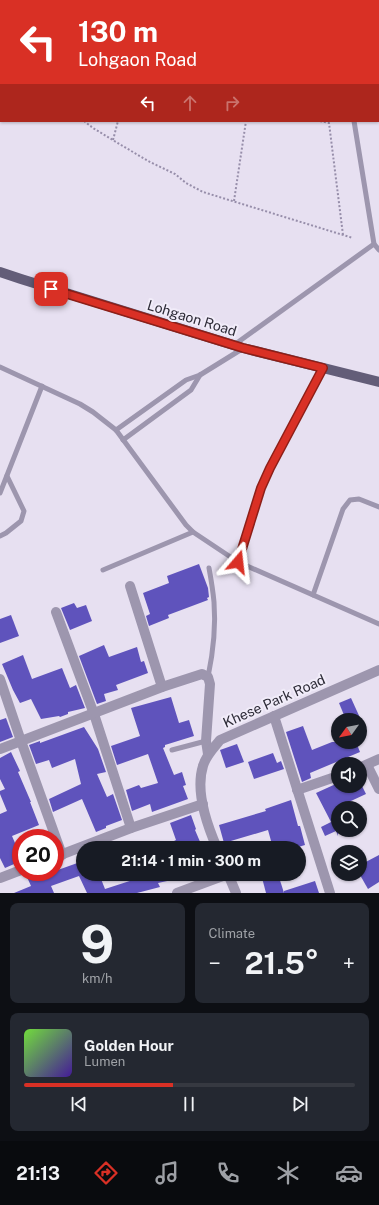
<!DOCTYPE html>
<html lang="en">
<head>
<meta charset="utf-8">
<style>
	body { margin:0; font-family:"Public Sans",sans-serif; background:#242831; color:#f1f3f6; height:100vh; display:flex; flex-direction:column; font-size:15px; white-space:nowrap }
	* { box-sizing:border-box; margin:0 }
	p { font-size:13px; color:#9ea1a6 }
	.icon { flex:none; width:22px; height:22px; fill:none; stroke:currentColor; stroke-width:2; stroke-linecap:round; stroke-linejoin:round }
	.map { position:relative; height:893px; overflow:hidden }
	.drawer { display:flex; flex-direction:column; gap:10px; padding:10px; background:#0d0f14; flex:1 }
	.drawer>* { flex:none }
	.hud { position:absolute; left:0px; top:0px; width:379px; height:122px; box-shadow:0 1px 3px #0004; background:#d93025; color:#fff; overflow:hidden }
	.needle { width:26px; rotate:237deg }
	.fabs { position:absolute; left:331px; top:713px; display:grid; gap:8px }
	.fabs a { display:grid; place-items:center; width:36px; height:36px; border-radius:50%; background:#171b24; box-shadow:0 1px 3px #0004; font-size:20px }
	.speed { position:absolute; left:12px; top:829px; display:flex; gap:8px; font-size:20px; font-weight:700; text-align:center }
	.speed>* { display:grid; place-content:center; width:52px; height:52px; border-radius:50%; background:#171b24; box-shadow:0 1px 3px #0004; line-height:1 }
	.speed .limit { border:6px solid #d22; background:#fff; color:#111 }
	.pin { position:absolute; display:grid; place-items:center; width:34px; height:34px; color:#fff; margin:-17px; border-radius:8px; box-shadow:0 2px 6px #0006 }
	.me { position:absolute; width:44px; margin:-22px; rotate:17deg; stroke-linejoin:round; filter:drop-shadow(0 0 3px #0008) }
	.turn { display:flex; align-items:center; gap:14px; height:84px; padding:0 12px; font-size:18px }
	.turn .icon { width:52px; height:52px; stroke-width:2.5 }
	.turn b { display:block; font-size:28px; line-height:34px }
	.lanes { display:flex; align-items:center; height:38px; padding:0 12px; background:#0003; justify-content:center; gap:20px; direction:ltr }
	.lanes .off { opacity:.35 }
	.big { font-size:30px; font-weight:700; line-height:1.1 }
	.drawer .card { flex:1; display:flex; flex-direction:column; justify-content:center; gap:6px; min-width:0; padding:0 14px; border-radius:8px; background:#242831 }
	.drawer .dial { align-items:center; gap:0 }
	.dial b { font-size:52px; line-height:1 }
	.song { display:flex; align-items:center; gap:12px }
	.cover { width:48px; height:48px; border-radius:6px; background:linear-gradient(135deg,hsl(100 70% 55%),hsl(260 70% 35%)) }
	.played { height:4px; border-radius:2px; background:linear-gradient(90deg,#d93025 45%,#363941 45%) }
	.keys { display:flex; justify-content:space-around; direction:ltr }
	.heat { display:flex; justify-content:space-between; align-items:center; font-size:22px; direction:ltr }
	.drawer .tiles { flex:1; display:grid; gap:10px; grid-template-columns:1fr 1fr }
	.card:last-child { grid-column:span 2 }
	.trip { position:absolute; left:76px; top:841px; width:230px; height:40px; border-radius:20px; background:#171b24; box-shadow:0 1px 3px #0004; font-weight:700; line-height:40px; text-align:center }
	.tabs { display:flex; height:64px; justify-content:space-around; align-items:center; background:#090b0e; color:#9ea1a6 }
	.tabs .icon { width:28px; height:28px }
	.tabs .current { color:#d93025 }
	.tabs b { font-size:18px; color:#f1f3f6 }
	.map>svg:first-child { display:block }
	.building { fill:#5f53bc }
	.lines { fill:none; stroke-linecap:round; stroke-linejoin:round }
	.path { stroke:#978eaa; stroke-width:2; stroke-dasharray:2 2; stroke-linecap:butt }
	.service { stroke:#9d96ae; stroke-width:5 }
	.minor { stroke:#9d96ae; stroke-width:10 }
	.tertiary { stroke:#9d96ae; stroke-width:10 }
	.primary { stroke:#635d78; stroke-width:10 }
	.route-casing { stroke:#8d1f18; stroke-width:10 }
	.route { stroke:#d93025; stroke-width:7 }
	.labels { text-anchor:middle; stroke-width:4; stroke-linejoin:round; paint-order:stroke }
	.street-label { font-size:14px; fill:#2d2b37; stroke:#f1ecf9 }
</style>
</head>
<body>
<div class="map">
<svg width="379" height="893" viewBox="0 0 379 893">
	<rect width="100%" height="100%" fill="#e7e0f1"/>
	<g class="building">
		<path d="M199 564 208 588 209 597 207 598 208 600 168 615 169 618 149 626 146 616 150 614 143 593 169 583 167 576Z"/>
		<path d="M74 603 77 608 86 605 92 621 70 630 61 608Z"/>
		<path d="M11 615 19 636 0 643V619Z"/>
		<path d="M104 645 109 657 137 647 141 662 144 661 148 673 116 685 118 690 104 694 106 701 97 704 79 656Z"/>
		<path d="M23 655 32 679 62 668 70 688 76 685 85 708 68 712V714L60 717 59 716 41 719 31 699 20 703 13 690 2 664Z"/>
		<path d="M171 697 179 723 189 720 194 736 165 745V747L163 748 174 775 182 772 186 785 183 786 188 799 152 812 150 804 132 811 126 790 139 785 141 788 158 783 148 754 117 765 111 746 140 736 131 708Z"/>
		<path d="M351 698 361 720H346L339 703Z"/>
		<path d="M6 718 13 737 0 742V720Z"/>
		<path d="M303 726 312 750 332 742H356L360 752 310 773 311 778 302 782 286 732Z"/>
		<path d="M84 727 98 749 106 772 97 774 107 797 113 794 122 820 106 826V828L96 832 82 799 53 812 49 799 81 784 75 759 52 768 49 760 36 764 29 745 40 741V743Z"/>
		<path d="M237 744 244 762 226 768 220 750Z"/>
		<path d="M11 752 20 771 18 772 31 802H30L39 825 12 836 21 857V861L5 868 0 858V814L7 811 0 794V791L5 789 0 779V758Z"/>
		<path d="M273 753 277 763 281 761 284 769 254 779 248 762Z"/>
		<path d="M338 783V786H362L366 794 338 807V836L336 831 325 836 321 827 331 822 316 793Z"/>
		<path d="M291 800 298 826H300L305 845 295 848H273L268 830 224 843 219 825 266 811 265 809Z"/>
		<path d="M191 815 196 829 195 830 201 844 193 848H177L174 841 176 840 170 823Z"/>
		<path d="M379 855V882L368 889 360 875V865Z"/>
		<path d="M83 861V874H99L105 889 142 877 141 874H180L181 878 158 883 160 887 137 893H87L79 876 51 886 54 893H14L31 886 27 877 38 872H55V871Z"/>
		<path d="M261 874H278L284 893H266Z"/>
		<path d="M315 881 319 893H284V891Z"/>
	</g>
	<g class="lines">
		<g class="path">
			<path d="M0 51 1 52"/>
			<path d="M84 121 93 128 121 145 150 162 175 174 186 183 203 192 353 238"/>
			<path d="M320 121 329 123 343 235"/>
			<path d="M113 140 118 121"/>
			<path d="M234 201 246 121"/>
		</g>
		<g class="service">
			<path d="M332 0 333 1"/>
			<path d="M219 1V0"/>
			<path d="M378 82H379"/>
			<path d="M379 98V109"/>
			<path d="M354 121 374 244 379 250"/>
			<path d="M234 345 374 244"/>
			<path d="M0 367 80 404 93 412 116 430 186 525 193 532 238 562 379 624"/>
			<path d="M116 430 186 380 200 375 242 349"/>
			<path d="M123 440 191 390 200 375"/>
			<path d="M0 493 42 386"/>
			<path d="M0 536 6 533 21 521 24 511 7 476"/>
			<path d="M238 562 261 488 270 468 323 368"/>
			<path d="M103 570 193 532"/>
			<path d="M313 595 343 509 350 500 359 499 379 507"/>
			<path d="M208 677C213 653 216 627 214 602 213 591 211 579 209 568"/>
			<path d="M172 750 206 741"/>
		</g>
		<g class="minor">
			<path d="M130 586 162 687"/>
			<path d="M56 612 94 714 131 828"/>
			<path d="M0 679 21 741 62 855"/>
			<path d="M274 716 330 893"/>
			<path d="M0 749 162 687 202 674 208 677 210 684 206 741 208 754"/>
			<path d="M367 765 379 789"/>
			<path d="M361 767 379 759"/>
			<path d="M297 790 338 776"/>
			<path d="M55 857 131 828 203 804"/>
			<path d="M0 878 21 870"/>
			<path d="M177 893 228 874"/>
		</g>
		<g class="tertiary">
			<path d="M217 848C207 825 195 791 203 766 206 755 214 748 220 740L379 670"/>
			<path d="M228 874 236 893"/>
		</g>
		<path class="primary" d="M0 272 21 279 243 348 379 382"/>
	</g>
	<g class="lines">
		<g class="route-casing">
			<path id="route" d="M51 289 243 348 323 368 270 468 261 488 238 562"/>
		</g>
		<use href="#route" class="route"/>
	</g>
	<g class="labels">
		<g class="street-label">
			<text transform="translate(192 318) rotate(17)" y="5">Lohgaon Road</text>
			<text transform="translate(274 701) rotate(-24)" y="5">Khese Park Road</text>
		</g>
	</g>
</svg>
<div class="fabs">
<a><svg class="needle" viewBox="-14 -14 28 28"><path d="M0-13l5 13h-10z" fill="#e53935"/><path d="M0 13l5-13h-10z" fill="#9ea1a6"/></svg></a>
<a><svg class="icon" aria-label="sound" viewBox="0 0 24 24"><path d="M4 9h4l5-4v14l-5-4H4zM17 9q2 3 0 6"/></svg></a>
<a><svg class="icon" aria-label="search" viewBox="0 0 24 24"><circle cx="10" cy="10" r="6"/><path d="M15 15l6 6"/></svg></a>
<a><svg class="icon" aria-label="layers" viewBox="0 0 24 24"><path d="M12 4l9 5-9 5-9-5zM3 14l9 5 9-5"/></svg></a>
</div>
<div class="speed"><div class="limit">20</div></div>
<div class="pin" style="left:51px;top:289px;background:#d93025"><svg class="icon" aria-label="arrive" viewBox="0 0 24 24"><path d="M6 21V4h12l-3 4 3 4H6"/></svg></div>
<svg class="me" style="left:238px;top:562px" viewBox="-20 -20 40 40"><path d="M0-17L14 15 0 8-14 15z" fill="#d93025" stroke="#fff" stroke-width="4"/></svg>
<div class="trip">21:14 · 1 min · 300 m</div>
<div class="hud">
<div class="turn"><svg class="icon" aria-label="left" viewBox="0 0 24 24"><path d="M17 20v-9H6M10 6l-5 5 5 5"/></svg><div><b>130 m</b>Lohgaon Road</div></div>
<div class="lanes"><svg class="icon" aria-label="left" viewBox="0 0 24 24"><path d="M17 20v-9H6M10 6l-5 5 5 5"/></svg><svg class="icon off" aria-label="ahead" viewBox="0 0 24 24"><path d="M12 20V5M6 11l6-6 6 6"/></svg><svg class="icon off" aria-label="right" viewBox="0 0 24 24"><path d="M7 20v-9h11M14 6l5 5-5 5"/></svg></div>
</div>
</div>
<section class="drawer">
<div class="tiles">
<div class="card dial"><b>9</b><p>km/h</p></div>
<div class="card"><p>Climate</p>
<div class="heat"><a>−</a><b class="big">21.5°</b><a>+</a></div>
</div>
<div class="card">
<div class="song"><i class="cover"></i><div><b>Golden Hour</b><p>Lumen</p></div></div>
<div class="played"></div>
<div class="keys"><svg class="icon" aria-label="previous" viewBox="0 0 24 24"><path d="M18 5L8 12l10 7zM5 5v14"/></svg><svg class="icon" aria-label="pause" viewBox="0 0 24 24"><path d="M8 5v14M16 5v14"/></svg><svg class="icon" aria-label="next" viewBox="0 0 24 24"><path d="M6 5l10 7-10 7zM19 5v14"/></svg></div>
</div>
</div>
</section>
<nav class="tabs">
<b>21:13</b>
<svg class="icon current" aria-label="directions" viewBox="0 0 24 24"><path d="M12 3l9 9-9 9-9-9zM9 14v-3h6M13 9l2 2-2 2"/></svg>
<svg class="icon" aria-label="music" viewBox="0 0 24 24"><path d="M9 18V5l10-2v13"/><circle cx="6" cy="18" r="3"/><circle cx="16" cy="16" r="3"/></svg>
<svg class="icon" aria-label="phone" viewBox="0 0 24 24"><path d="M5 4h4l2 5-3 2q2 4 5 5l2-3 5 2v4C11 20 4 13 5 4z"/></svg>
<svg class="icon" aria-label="climate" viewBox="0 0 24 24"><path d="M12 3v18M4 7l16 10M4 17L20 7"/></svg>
<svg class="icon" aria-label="car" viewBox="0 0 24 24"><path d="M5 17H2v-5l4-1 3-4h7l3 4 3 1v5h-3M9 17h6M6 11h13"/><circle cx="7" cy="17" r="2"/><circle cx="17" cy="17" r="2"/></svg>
</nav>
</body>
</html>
